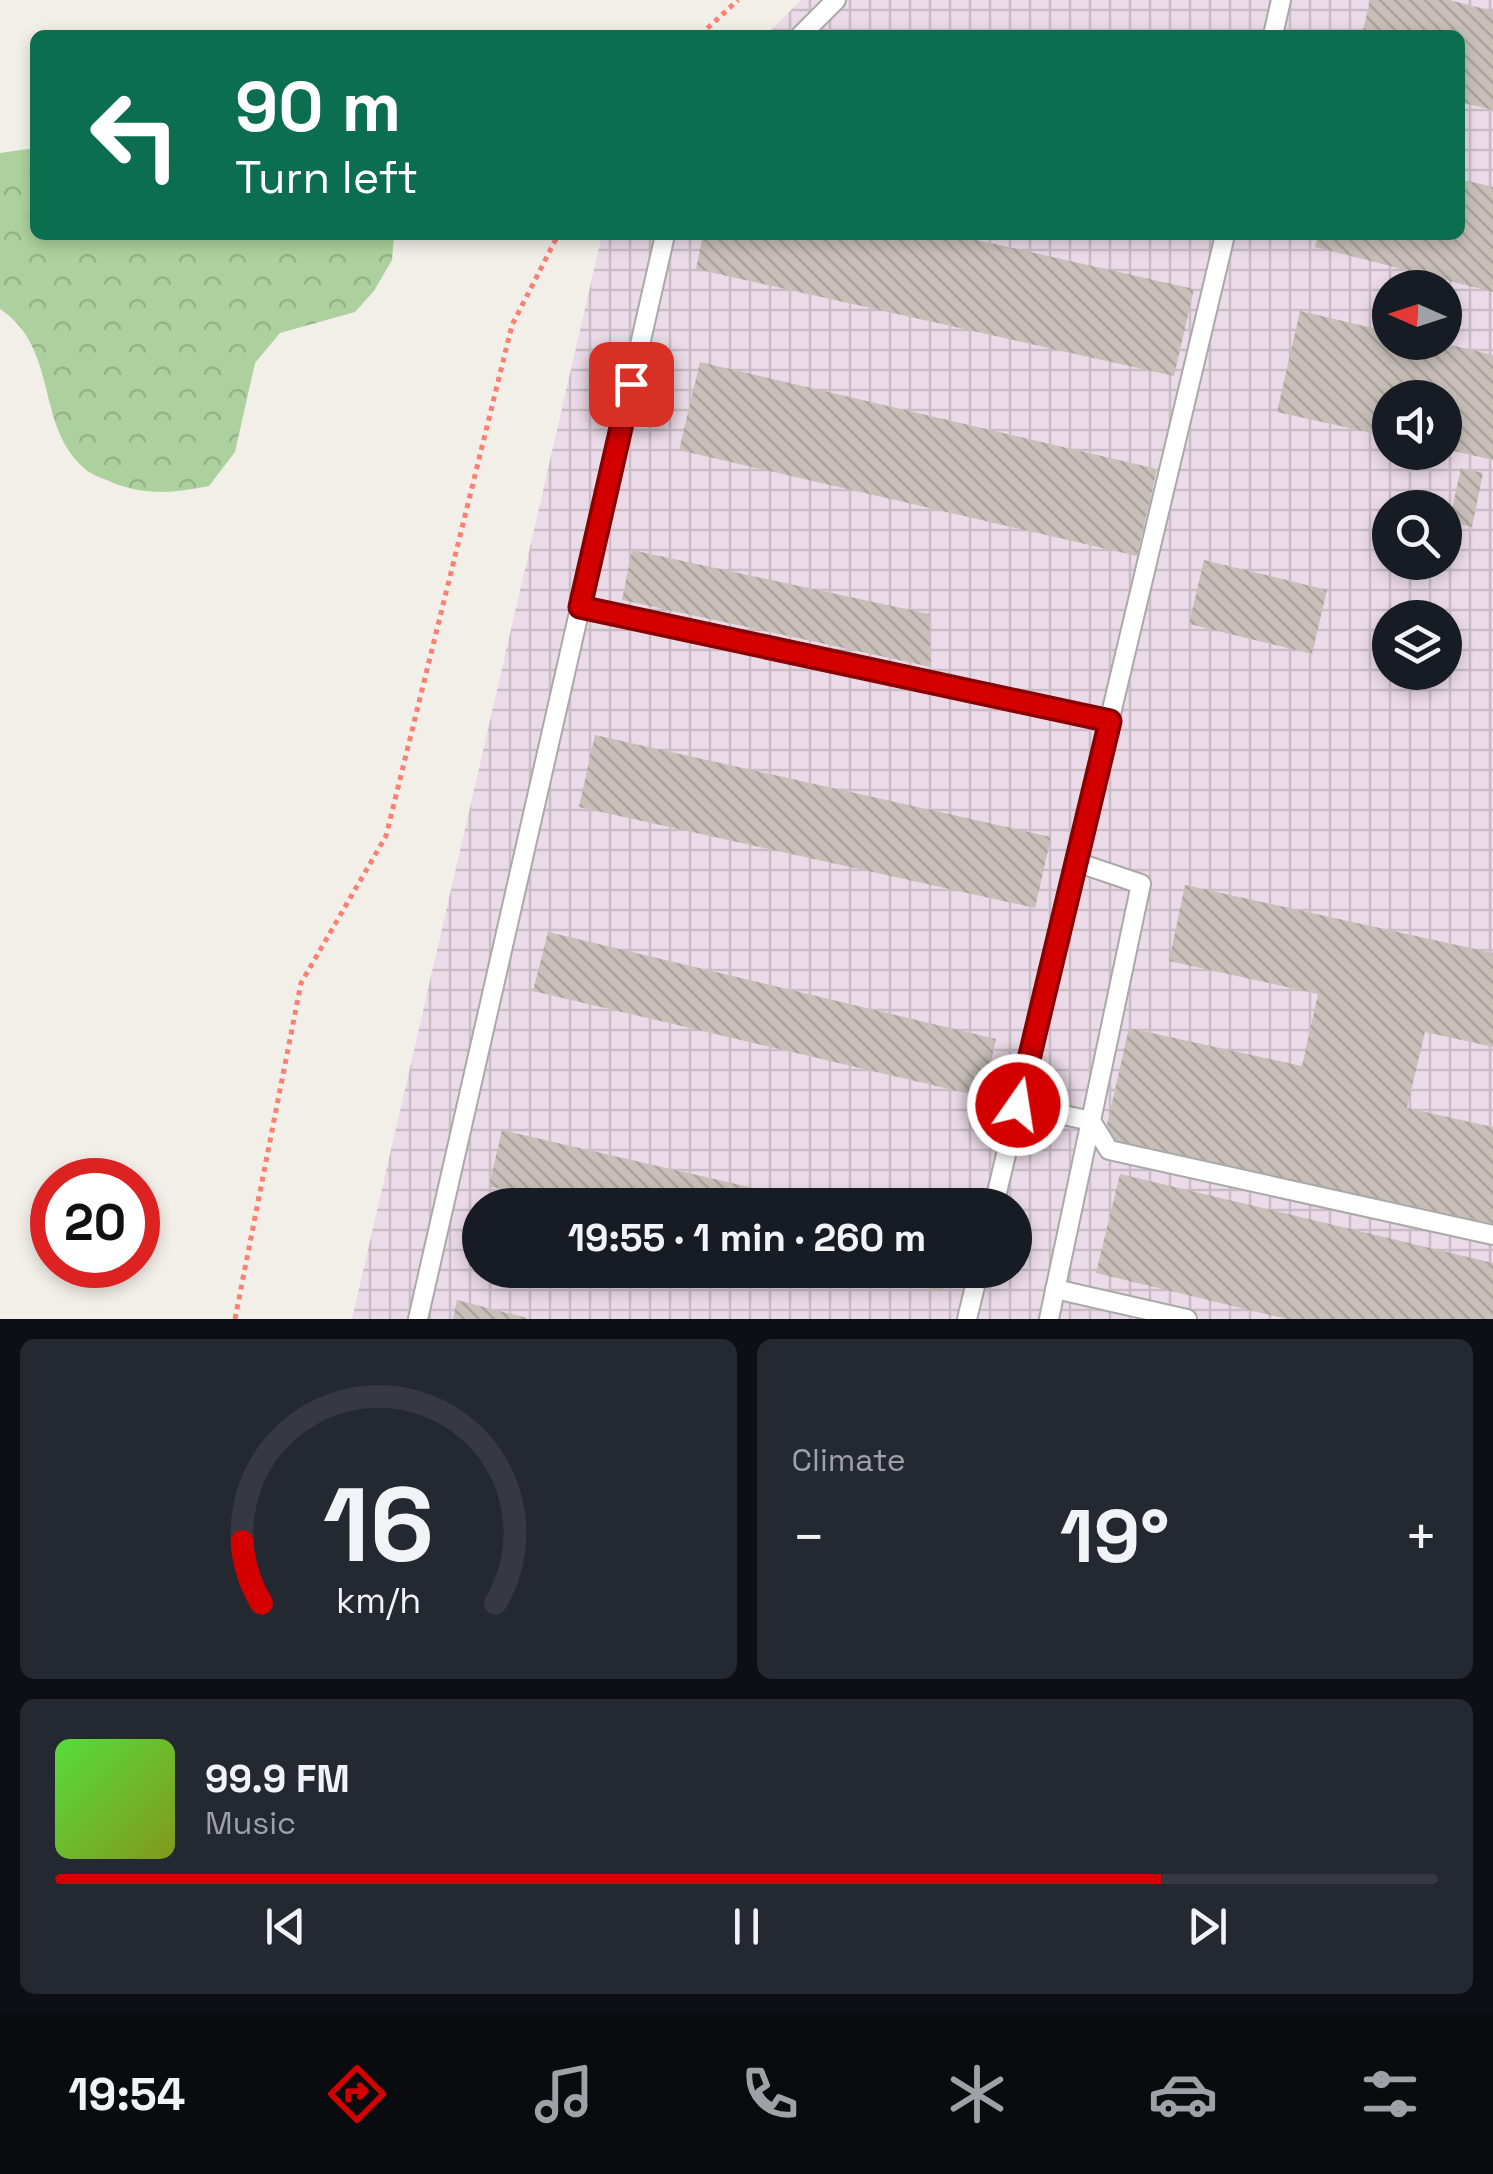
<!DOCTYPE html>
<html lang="en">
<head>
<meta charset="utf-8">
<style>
	body { margin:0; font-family:"Space Grotesk",sans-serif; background:#242831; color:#f1f3f6; height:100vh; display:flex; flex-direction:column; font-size:38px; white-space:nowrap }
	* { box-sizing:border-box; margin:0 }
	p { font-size:32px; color:#9ea1a6 }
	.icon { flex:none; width:55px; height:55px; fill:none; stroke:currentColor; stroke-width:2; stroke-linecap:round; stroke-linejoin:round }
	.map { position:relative; height:1319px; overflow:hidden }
	.details { display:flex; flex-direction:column; gap:20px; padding:20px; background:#0d0f14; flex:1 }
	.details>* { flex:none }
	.guide { position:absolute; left:30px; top:30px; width:1435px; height:210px; border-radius:15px; box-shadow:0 5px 15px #0003; background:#0b6e4f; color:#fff; overflow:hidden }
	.needle { width:65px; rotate:273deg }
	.controls { position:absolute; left:1372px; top:270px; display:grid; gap:20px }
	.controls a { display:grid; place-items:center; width:90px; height:90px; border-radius:50%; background:#171b24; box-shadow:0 5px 15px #0003; font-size:50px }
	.speed { position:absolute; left:30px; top:1158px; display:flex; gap:20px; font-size:50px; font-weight:700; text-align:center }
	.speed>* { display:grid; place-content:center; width:130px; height:130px; border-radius:50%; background:#171b24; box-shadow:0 5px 15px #0003; line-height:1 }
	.speed .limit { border:15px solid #d22; background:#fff; color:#111 }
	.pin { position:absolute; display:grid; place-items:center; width:85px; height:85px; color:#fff; margin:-42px; border-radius:20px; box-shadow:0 5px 15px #0006 }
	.me { position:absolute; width:110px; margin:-55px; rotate:13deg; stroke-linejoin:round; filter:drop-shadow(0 0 8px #0008) }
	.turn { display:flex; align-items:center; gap:35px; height:210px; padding:0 40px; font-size:45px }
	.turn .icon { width:130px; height:130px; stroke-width:2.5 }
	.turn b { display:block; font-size:70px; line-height:85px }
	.big { font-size:75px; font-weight:700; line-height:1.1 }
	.details .card { flex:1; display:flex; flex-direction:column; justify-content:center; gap:15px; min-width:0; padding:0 35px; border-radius:15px; background:#242831 }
	.details .dial { align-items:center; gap:0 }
	.dial svg { height:260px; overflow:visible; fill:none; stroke:#363941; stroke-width:7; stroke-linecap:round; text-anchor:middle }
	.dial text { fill:#f1f3f6; stroke:none }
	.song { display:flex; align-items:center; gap:30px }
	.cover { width:120px; height:120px; border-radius:15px; background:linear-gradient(135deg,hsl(110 70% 55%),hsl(70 70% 35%)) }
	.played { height:10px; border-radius:5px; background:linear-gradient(90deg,#d40000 80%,#363941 80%) }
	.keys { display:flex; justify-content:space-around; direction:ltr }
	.heat { display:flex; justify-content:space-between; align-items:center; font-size:55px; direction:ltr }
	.details .tiles { flex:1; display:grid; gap:20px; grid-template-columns:1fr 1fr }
	.card:last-child { grid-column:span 2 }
	.trip { position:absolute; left:462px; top:1188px; width:570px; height:100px; border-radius:50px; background:#171b24; box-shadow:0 5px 15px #0003; font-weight:700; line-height:100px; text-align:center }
	.menu { display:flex; height:160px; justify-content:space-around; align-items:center; background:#090b0e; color:#9ea1a6 }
	.menu .icon { width:70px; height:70px }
	.menu .active { color:#d40000 }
	.menu b { font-size:45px; color:#f1f3f6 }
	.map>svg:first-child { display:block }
	.industrial { fill:url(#industrial-grid); fill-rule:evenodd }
	.forest { fill:url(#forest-crowns) }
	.building { fill:url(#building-back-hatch) }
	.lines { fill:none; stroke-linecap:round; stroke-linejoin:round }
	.service-casing { stroke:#a9a9a9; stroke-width:22 }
	.path { stroke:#fa8072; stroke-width:5; stroke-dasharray:5 5; stroke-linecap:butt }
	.service { stroke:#fff; stroke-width:18 }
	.route-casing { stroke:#8a0000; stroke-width:25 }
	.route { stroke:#d40000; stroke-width:18 }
</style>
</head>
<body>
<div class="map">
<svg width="1493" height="1319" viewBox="0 0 1493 1319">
	<defs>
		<pattern id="industrial-grid" width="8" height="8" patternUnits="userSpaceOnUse" patternTransform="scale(2.5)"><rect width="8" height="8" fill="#ebdbe8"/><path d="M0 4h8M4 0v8" fill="none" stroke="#c9bcc7"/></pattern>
		<pattern id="forest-crowns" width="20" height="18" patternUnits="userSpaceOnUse" patternTransform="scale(2.5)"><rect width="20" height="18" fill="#add19e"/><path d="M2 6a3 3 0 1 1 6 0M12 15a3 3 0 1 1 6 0" fill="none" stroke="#95b388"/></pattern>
		<pattern id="building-back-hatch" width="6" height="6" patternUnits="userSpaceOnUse" patternTransform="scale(2.5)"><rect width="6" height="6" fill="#c7bfb8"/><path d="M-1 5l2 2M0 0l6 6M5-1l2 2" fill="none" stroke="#aba49e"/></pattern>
	</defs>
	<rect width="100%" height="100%" fill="#f2efe9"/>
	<path class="industrial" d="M801 0H1493V1319H352L602 235H1460V35H766ZM1390 288H1445V342H1390ZM1390 398H1445V452H1390ZM1390 508H1445V562H1390ZM1390 618H1445V672H1390ZM480 1205H1015V1270H480Z"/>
	<path class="forest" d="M35 148V235H394L392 260 374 291 355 312 280 333 255 363 235 452 209 486C176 493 144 496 111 482 103 478 91 475 84 468 35 425 59 348 0 309V153Z"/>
	<g class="building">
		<path d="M1370 0H1449L1493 11V110L1460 102V35H1362Z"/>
		<path d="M1460 179 1493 187V292L1315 247 1318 235H1460Z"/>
		<path d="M703 235H955L1194 289 1174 376 696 269Z"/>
		<path d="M1300 311 1390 332V342H1438L1493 355V460L1445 449V398H1390V437L1277 412Z"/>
		<path d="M700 362 1157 469 1137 556 679 450Z"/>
		<path d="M1461 468 1483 473 1472 527 1449 522Z"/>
		<path d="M632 550 929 614 931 667 622 600Z"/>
		<path d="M1204 560 1327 590 1312 654 1189 624Z"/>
		<path d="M595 735 1051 837 1035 908 579 807Z"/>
		<path d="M1185 885 1493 953V1047L1425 1032 1407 1108 1493 1127V1224L1104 1138 1129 1028 1302 1066 1318 994 1169 961Z"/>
		<path d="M548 932 996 1039 983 1097 533 991Z"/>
		<path d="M502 1130 818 1203 817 1205H571L489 1186Z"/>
		<path d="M1120 1174 1493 1263V1319H1287L1096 1273Z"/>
		<path d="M857 1270H947L942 1291Z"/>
		<path d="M457 1300 527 1318V1319H453Z"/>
	</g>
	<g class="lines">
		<g class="service-casing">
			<g id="service">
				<path d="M801 35 836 0"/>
				<path d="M1273 35 1281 0"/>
				<path d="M580 607 1110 721"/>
				<path d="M1018 1105 1091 1121 1109 1150 1493 1235"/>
				<path d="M994 1205 1225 235"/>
				<path d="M1055 1289 1187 1319"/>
				<path d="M418 1319 665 235"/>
				<path d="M967 1319 979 1270"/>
				<path d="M1049 1319 1141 884 1076 862"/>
			</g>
		</g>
		<g class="path">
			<path d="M700 35 738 0"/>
			<path d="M235 1319 301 983 386 836 512 325 558 235"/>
		</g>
		<use href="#service" class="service"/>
	</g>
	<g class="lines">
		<g class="route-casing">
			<path id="route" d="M631 384 580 607 1110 721 1018 1105"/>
		</g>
		<use href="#route" class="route"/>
	</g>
</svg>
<div class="controls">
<a><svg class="needle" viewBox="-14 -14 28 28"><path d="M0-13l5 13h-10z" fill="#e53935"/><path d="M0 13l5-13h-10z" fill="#9ea1a6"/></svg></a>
<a><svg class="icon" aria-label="sound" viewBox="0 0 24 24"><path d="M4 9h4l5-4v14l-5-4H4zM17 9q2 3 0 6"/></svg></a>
<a><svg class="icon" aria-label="search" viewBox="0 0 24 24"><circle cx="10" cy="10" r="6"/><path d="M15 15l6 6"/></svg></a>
<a><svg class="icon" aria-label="layers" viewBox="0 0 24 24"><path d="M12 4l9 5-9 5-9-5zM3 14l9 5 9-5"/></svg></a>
</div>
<div class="speed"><div class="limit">20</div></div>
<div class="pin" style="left:631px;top:384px;background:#d93025"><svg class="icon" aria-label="arrive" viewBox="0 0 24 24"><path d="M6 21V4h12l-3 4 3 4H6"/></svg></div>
<svg class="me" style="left:1018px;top:1105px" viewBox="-20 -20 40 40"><circle r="17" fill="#d40000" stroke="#fff" stroke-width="3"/><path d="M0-11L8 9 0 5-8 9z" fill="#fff"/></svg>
<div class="trip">19:55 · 1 min · 260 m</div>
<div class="guide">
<div class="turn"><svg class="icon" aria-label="left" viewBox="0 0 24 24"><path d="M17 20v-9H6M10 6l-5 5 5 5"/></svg><div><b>90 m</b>Turn left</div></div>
</div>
</div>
<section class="details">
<div class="tiles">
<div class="card dial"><svg viewBox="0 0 100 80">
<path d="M14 69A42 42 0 1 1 86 69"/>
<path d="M14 69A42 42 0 0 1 8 50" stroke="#d40000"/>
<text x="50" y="56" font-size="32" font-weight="700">16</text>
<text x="50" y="72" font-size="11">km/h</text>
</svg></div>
<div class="card"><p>Climate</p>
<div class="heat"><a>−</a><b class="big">19°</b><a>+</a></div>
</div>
<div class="card">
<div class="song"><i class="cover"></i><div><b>99.9 FM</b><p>Music</p></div></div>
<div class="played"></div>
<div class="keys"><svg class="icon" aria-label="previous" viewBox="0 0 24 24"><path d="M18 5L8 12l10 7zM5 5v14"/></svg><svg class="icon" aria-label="pause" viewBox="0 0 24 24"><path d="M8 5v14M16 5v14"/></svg><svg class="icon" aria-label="next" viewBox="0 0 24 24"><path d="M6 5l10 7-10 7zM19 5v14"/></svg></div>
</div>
</div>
</section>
<nav class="menu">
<b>19:54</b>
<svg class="icon active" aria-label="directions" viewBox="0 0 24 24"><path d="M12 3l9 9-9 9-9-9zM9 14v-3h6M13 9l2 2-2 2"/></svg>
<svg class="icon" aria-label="music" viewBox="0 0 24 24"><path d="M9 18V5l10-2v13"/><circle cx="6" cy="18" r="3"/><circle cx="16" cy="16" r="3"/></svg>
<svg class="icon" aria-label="phone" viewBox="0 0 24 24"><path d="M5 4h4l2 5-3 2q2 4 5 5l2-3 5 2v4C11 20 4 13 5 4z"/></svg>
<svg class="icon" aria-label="climate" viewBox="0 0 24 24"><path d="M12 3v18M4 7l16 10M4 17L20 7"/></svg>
<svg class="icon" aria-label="car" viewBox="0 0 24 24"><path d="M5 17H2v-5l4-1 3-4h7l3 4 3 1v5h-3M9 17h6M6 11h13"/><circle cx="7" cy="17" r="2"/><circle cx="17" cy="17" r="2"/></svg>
<svg class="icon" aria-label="filters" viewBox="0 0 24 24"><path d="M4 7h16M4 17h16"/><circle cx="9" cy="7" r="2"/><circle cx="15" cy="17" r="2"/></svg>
</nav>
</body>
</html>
